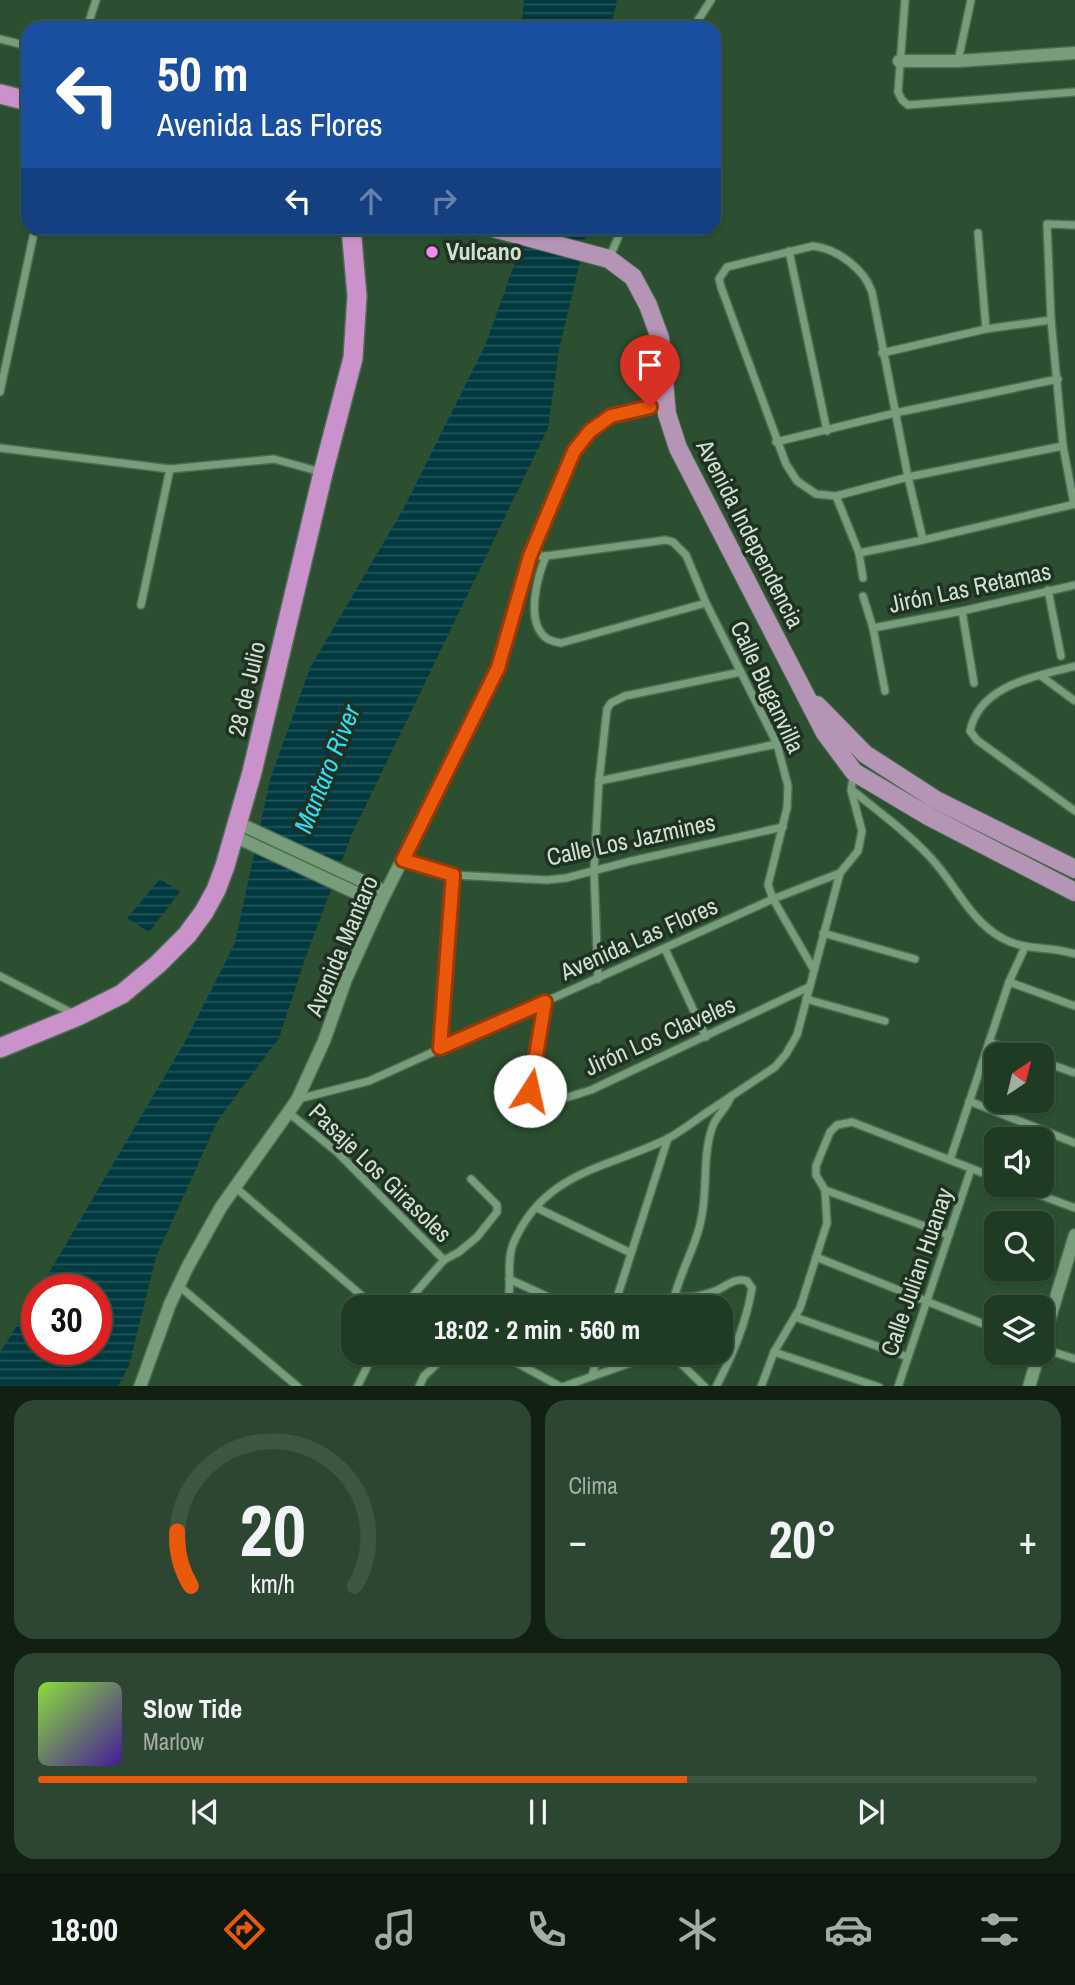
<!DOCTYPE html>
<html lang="es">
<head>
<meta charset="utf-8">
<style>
	body { margin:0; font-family:"Archivo Narrow",sans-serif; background:#2d4631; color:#f1f3f6; height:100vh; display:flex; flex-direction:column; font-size:26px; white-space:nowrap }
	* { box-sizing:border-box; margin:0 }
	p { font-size:23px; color:#a2ada6 }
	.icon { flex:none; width:38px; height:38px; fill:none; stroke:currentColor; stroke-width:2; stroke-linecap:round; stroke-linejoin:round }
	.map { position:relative; height:1386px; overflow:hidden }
	.details { display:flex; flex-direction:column; gap:14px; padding:14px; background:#122014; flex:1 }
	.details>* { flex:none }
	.hud { position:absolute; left:21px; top:21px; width:700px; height:214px; border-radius:21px; box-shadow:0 2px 5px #0004,0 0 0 2px #3d5541; background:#1a4fa0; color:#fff; overflow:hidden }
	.needle { width:46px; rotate:35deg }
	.fabs { position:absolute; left:984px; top:1043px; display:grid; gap:14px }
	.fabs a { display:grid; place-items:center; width:70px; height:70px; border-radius:14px; background:#203b24; box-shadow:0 2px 5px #0004,0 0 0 2px #3d5541; font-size:35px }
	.speed { position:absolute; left:21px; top:1274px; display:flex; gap:14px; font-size:35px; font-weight:700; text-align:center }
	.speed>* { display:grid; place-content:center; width:91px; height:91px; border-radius:50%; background:#203b24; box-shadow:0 2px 5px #0004,0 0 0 2px #3d5541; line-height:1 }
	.speed .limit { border:10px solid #d22; background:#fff; color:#111 }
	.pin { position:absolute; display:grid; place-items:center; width:60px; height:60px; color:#fff; margin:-72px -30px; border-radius:50% 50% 50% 0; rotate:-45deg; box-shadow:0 0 7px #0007 }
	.pin .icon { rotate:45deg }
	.me { position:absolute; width:77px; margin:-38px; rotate:10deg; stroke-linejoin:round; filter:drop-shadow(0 0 5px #0008) }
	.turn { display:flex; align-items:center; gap:24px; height:147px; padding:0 21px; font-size:32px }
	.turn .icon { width:91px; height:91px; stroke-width:2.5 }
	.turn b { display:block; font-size:49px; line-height:60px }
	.lanes { display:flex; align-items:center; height:66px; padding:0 21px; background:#0003; justify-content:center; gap:35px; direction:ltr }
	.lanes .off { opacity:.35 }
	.big { font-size:52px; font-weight:700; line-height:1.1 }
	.details .tile { flex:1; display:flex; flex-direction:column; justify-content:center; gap:10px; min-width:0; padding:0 24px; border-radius:21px; background:#2d4631 }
	.details .dial { align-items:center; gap:0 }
	.dial svg { height:182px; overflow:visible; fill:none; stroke:#3d5541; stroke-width:7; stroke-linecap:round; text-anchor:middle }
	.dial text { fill:#f1f3f6; stroke:none }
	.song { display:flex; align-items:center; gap:21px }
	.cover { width:84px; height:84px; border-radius:10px; background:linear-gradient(135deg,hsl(90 70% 55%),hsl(260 70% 35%)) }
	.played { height:7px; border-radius:4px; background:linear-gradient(90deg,#ea580c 65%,#3d5541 65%) }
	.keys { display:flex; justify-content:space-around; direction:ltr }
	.heat { display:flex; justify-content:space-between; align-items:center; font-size:38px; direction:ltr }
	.details .tiles { flex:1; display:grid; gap:14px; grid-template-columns:1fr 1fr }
	.tile:last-child { grid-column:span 2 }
	.trip { position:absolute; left:341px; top:1295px; width:392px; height:70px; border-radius:21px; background:#203b24; box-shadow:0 2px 5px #0004,0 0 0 2px #3d5541; font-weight:700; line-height:70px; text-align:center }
	.tab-bar { display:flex; height:112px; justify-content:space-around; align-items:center; background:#0d180e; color:#a2ada6 }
	.tab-bar .icon { width:49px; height:49px }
	.tab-bar .current { color:#ea580c }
	.tab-bar b { font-size:32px; color:#f1f3f6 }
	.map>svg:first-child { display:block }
	.water { fill:url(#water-rules) }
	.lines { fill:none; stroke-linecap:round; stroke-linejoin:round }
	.minor-casing { stroke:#4d6c52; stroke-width:10 }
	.tertiary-casing { stroke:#4d6c52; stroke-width:15 }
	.primary-casing { stroke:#4d6c52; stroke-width:20 }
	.trunk-casing { stroke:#4d6c52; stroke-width:22 }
	.minor { stroke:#779d7b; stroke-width:7 }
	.tertiary { stroke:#779d7b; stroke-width:12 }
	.primary { stroke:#b595b6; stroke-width:18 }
	.trunk { stroke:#ca92ca; stroke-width:19 }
	.route-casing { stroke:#983908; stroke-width:18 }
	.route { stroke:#ea580c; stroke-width:12 }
	.poi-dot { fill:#f38af2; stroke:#203022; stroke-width:2.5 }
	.labels { text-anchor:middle; stroke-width:7; stroke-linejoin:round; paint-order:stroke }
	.poi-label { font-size:24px; font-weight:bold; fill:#cee2cf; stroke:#203022; text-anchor:start }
	.street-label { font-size:24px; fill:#cee2cf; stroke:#203022 }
	.water-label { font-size:26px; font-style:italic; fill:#2fdef3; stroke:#203022 }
</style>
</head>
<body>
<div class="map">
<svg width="1075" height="1387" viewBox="0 0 1075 1387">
	<defs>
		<pattern id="water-rules" width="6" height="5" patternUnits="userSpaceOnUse" patternTransform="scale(1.75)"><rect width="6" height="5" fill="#00393f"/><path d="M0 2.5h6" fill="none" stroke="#24555a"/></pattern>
	</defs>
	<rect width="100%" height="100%" fill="#2b4f30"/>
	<g class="water">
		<path d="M524 0H617L611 28H521Z"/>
		<path d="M520 228H588L559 350 548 428 352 834 305 959 279 1038 218 1120 156 1257 129 1366 118 1386H0V1353L37 1293V1349H96V1290H39L186 1040 235 943 270 780 310 668 404 508 485 346 517 257Z"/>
		<path d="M160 879 180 892 149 932 127 918Z"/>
	</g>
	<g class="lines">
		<g class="minor-casing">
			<g id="minor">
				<path d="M905 0 898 92 902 100 908 105 1075 92"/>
				<path d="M87 28 96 0"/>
				<path d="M693 28 711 0"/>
				<path d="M0 39 28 46"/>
				<path d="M958 61 971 0"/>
				<path d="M978 233 986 329"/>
				<path d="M789 251 827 431"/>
				<path d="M609 259 622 228"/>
				<path d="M882 353 986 329 1051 320"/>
				<path d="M0 392 35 228"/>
				<path d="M776 442 895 413 1058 379"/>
				<path d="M0 448 170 469 274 459 321 472"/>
				<path d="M836 496 859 553 863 578"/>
				<path d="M1074 504 1063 446 1051 320 1047 224 1075 225"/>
				<path d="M923 540 908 477 872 292C864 269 838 249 813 246L727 267 719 279 721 287 786 464 797 481 816 494 836 496 908 477 1063 446"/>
				<path d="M859 553 923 540 1075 504"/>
				<path d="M530 556H546L666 540 673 542 686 555 706 603 777 744 788 786 787 808 768 885 773 899 814 970"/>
				<path d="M546 556C538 575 525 620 545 637 549 641 556 642 561 643L706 603"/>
				<path d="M1048 590 1061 656"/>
				<path d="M863 596 873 628 885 691"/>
				<path d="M141 605 170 469"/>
				<path d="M962 611 974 683"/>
				<path d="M873 628 962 611 1075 585"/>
				<path d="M1075 666C1036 677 980 684 970 731L977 740 1075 811"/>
				<path d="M1041 676 1075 701"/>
				<path d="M599 781 777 744"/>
				<path d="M852 790C879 812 907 832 930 857 955 883 969 920 1002 938 1024 951 1051 946 1075 954"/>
				<path d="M403 860 453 875 547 880 566 878 631 861 783 827"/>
				<path d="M823 933 915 959"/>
				<path d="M665 949 706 1037"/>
				<path d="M0 976 74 1014"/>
				<path d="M598 979 594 870 599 781 607 709 611 703 625 696 741 672"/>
				<path d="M1009 982 1075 1006"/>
				<path d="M806 999 885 1021"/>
				<path d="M545 1002 530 1091C544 1109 573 1095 591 1090L809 987"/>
				<path d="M989 1042 1026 1055"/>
				<path d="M440 1048 453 875"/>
				<path d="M1041 1061 1075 1073"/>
				<path d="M298 1099 369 1081 773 899 840 873"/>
				<path d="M969 1101 1075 1143"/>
				<path d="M289 1113 337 1152 444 1260"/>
				<path d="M950 1160 1009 982 1025 947"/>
				<path d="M1013 1185 1075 1208"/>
				<path d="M235 1187 375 1307"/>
				<path d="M825 1190 949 1235"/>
				<path d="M537 1208 631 1253"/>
				<path d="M816 1257 996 1329"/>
				<path d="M509 1279 570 1307"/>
				<path d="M178 1285 298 1387"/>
				<path d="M674 1296C687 1299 702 1296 715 1291 726 1287 734 1277 747 1281L752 1288C746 1324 733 1354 716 1387"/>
				<path d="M403 1307 444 1260 459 1252 477 1237 497 1212V1205L471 1179"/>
				<path d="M506 1307C514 1287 505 1265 513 1244 544 1171 606 1169 667 1139 680 1132 692 1123 703 1115 727 1099 751 1083 775 1067L786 1054 797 1035 840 873 858 851 862 831 851 790 854 772"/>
				<path d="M614 1307 668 1138"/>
				<path d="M672 1307C677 1277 695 1250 701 1220 708 1190 702 1158 712 1128 716 1115 727 1109 731 1096"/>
				<path d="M795 1317 908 1357"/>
				<path d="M1041 1348 1075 1359"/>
				<path d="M774 1352 879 1387"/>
				<path d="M504 1353 508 1358 561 1387"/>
				<path d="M670 1353 705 1387"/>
				<path d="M592 1376 599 1353"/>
				<path d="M357 1387 374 1353"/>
				<path d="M419 1387 424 1376 449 1353"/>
				<path d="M562 1387 636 1361 652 1353"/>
				<path d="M761 1387 774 1352 800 1308 827 1223 825 1190 816 1175V1166L830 1132 837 1125 852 1122 996 1178"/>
				<path d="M898 1387 971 1169"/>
			</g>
		</g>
		<g class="tertiary-casing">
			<g id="tertiary">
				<path d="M899 61H958L1075 53"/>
				<path d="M238 823 386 892"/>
				<path d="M234 836 380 904"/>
				<path d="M1041 1347 1075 1235"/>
				<path d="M140 1387 170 1304 188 1266 221 1207 297 1100 324 1041 346 979 380 904 498 668 530 556 574 451 590 431 611 416 666 404"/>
				<path d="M1029 1387 1039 1353"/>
			</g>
		</g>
		<g class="primary-casing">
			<g id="primary">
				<path d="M493 228 609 259 633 277 648 305 660 338 667 414 678 448 825 733 854 772 928 816 1075 892"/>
				<path d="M817 705 865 754 936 800 1075 869"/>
			</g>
		</g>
		<g class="trunk-casing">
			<g id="trunk">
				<path d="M0 94 28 101"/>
				<path d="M0 1048 78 1016 122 994 158 964 187 935 204 912 216 890 225 866 252 772 323 473 353 358 357 296 351 228"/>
			</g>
		</g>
		<use href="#minor" class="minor"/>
		<use href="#tertiary" class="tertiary"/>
		<use href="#primary" class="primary"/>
		<use href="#trunk" class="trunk"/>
	</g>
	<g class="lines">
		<g class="route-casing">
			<path id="route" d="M530 1091 545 1002 440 1048 453 875 403 860 498 668 530 556 574 451 590 431 611 416 650 407"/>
		</g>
		<use href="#route" class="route"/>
	</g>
	<circle class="poi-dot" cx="432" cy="252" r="7"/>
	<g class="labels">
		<g class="poi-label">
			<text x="446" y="260">Vulcano</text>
		</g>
		<g class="street-label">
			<text transform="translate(750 534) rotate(63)" y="8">Avenida Independencia</text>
			<text transform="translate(970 588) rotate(-12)" y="8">Jirón Las Retamas</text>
			<text transform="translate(767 687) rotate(65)" y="8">Calle Buganvilla</text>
			<text transform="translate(247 689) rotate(-77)" y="8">28 de Julio</text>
			<text transform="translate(631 840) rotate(-12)" y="8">Calle Los Jazmines</text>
			<text transform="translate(639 939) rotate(-24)" y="8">Avenida Las Flores</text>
			<text transform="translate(342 946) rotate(-67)" y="8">Avenida Mantaro</text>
			<text transform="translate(660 1036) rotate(-24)" y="8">Jirón Los Claveles</text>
			<text transform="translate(380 1173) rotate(44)" y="8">Pasaje Los Girasoles</text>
			<text transform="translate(917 1272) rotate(-71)" y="8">Calle Julian Huanay</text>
		</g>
		<g class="water-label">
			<text transform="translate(327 769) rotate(-68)" y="9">Mantaro River</text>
		</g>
	</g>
</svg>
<div class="fabs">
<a><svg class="needle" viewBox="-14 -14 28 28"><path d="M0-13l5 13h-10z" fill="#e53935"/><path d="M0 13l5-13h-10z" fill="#a2ada6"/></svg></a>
<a><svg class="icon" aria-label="sound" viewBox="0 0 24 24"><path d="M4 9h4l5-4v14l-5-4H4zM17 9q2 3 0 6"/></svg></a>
<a><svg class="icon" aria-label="search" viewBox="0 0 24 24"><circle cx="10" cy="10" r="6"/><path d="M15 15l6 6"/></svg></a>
<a><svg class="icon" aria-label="layers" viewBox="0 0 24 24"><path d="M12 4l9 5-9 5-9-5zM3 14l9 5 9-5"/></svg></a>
</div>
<div class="speed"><div class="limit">30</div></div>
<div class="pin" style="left:650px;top:407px;background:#d93025"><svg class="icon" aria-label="arrive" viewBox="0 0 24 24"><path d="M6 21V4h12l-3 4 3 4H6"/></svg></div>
<svg class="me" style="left:530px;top:1091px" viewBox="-20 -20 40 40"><circle r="19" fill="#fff"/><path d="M0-13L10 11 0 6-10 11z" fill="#ea580c"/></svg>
<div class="trip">18:02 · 2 min · 560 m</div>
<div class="hud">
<div class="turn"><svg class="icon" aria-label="left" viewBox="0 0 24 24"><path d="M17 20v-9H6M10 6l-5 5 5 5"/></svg><div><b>50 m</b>Avenida Las Flores</div></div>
<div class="lanes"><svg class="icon" aria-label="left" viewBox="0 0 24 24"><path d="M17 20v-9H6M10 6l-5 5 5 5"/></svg><svg class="icon off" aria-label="ahead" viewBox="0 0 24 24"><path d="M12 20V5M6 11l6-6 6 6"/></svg><svg class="icon off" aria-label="right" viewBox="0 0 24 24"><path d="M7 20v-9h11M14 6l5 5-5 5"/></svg></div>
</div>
</div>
<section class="details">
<div class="tiles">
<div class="tile dial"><svg viewBox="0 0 100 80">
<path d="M14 69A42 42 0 1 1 86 69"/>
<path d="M14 69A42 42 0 0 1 8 45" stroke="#ea580c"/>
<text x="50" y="56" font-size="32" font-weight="700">20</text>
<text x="50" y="72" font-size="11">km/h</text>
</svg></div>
<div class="tile"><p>Clima</p>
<div class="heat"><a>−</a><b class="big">20°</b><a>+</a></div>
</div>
<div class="tile">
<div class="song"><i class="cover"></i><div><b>Slow Tide</b><p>Marlow</p></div></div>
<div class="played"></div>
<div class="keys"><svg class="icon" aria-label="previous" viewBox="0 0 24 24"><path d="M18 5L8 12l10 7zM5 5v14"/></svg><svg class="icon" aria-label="pause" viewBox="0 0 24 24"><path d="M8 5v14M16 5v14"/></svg><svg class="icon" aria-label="next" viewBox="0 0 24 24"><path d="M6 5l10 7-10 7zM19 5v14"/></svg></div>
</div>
</div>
</section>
<nav class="tab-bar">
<b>18:00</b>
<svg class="icon current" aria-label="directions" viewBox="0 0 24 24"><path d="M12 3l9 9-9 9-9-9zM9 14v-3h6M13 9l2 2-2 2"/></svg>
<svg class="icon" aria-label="music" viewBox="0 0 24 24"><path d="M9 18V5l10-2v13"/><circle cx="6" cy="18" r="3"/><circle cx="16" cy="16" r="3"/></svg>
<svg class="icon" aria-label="phone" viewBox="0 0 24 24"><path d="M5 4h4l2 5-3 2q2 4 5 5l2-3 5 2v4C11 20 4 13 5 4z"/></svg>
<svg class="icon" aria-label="climate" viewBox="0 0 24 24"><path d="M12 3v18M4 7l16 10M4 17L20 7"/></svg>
<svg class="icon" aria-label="car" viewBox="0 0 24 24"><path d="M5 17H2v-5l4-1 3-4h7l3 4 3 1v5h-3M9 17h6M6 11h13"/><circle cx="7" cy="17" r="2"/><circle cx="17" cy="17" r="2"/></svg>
<svg class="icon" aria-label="filters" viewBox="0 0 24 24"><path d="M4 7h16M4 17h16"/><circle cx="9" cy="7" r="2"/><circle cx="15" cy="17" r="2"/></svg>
</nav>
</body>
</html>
